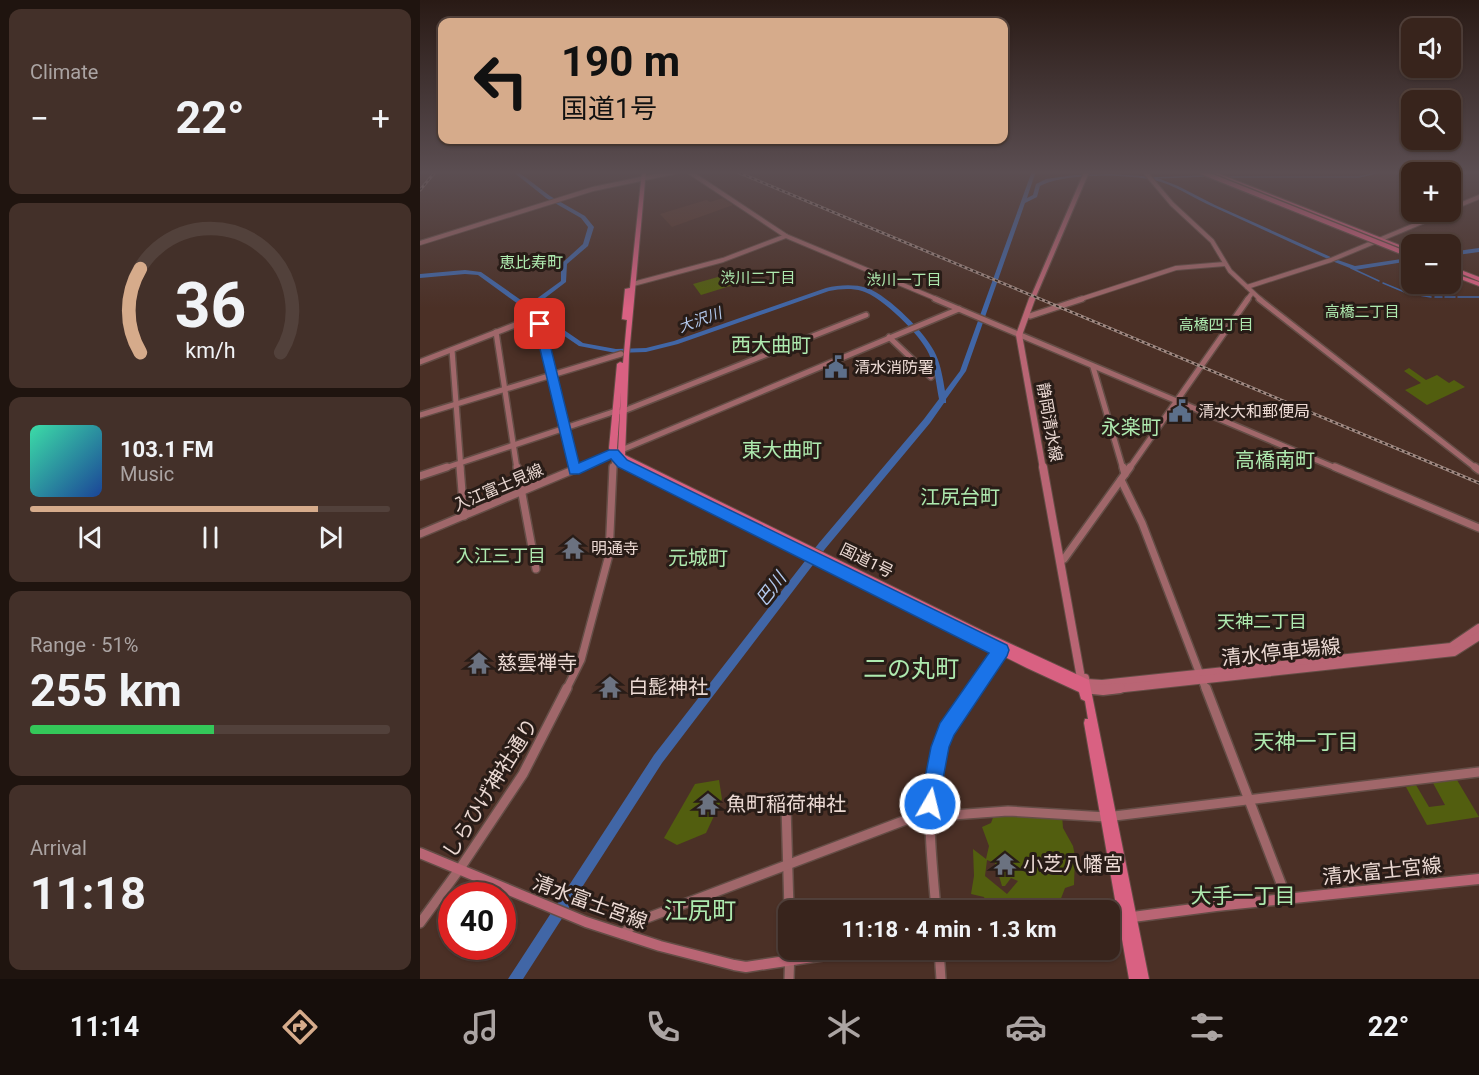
<!DOCTYPE html>
<html lang="en">
<head>
<meta charset="utf-8">
<style>
	body { margin:0; font-family:Roboto,"Noto Sans JP",sans-serif; background:#433029; color:#f1f3f6; height:100vh; display:flex; flex-direction:column; font-size:22px; white-space:nowrap }
	* { box-sizing:border-box; margin:0 }
	p { font-size:20px; color:#aba4a3 }
	.icon { flex:none; width:33px; height:33px; fill:none; stroke:currentColor; stroke-width:2; stroke-linecap:round; stroke-linejoin:round }
	.map { position:relative; flex:1; overflow:hidden }
	.drawer { display:flex; flex-direction:column; gap:9px; padding:9px; background:#1f140f; width:420px }
	.drawer>* { flex:none }
	.top-card { position:absolute; left:18px; top:18px; width:570px; height:126px; border-radius:12px; box-shadow:0 2px 4px #0004,0 0 0 2px #52413b; background:#d6ab8b; color:#111; overflow:hidden }
	.tools { position:absolute; left:981px; top:18px; display:grid; gap:12px }
	.tools a { display:grid; place-items:center; width:60px; height:60px; border-radius:12px; background:#38241c; box-shadow:0 2px 4px #0004,0 0 0 2px #52413b; font-size:30px }
	.speed { position:absolute; left:18px; top:882px; display:flex; gap:12px; font-size:30px; font-weight:700; text-align:center }
	.speed>* { display:grid; place-content:center; width:78px; height:78px; border-radius:50%; background:#38241c; box-shadow:0 2px 4px #0004,0 0 0 2px #52413b; line-height:1 }
	.speed .limit { border:9px solid #d22; background:#fff; color:#111 }
	.pin { position:absolute; display:grid; place-items:center; width:51px; height:51px; color:#fff; margin:-26px; border-radius:12px; box-shadow:0 3px 9px #0006 }
	.me { position:absolute; width:66px; margin:-33px; rotate:8deg; stroke-linejoin:round; filter:drop-shadow(0 0 4px #0008) }
	.turn { display:flex; align-items:center; gap:21px; height:126px; padding:0 24px; font-size:27px }
	.turn .icon { width:78px; height:78px; stroke-width:2.5 }
	.turn b { display:block; font-size:42px; line-height:51px }
	.big { font-size:45px; font-weight:700; line-height:1.1 }
	.drawer .tile { flex:1; display:flex; flex-direction:column; justify-content:center; gap:9px; min-width:0; padding:0 21px; border-radius:12px; background:#433029 }
	.drawer .dial { align-items:center; gap:0 }
	.dial svg { height:156px; overflow:visible; fill:none; stroke:#52413b; stroke-width:7; stroke-linecap:round; text-anchor:middle }
	.dial text { fill:#f1f3f6; stroke:none }
	.song { display:flex; align-items:center; gap:18px }
	.cover { width:72px; height:72px; border-radius:9px; background:linear-gradient(135deg,hsl(160 70% 55%),hsl(220 70% 35%)) }
	.played { height:6px; border-radius:3px; background:linear-gradient(90deg,#d6ab8b 80%,#52413b 80%) }
	.keys { display:flex; justify-content:space-around; direction:ltr }
	.heat { display:flex; justify-content:space-between; align-items:center; font-size:33px; direction:ltr }
	.charge { height:9px; border-radius:4px; background:linear-gradient(90deg,#34c759 51%,#52413b 0) }
	.trip { position:absolute; left:358px; top:900px; width:342px; height:60px; border-radius:12px; background:#38241c; box-shadow:0 2px 4px #0004,0 0 0 2px #52413b; font-weight:700; line-height:60px; text-align:center }
	.tab-bar { display:flex; height:96px; justify-content:space-around; align-items:center; background:#160e0b; color:#aba4a3 }
	.tab-bar .icon { width:42px; height:42px }
	.tab-bar .selected { color:#d6ab8b }
	.tab-bar b { font-size:27px; color:#f1f3f6 }
	main { display:flex; flex:1; min-height:0 }
	.map>svg:first-child { display:block }
	.built { fill:#59382b }
	.green { fill:#525e0f; fill-rule:evenodd }
	.lines { fill:none; stroke-linecap:round; stroke-linejoin:round }
	.stream { stroke:#4166a6; stroke-width:1.5 }
	.river { fill:#4166a6; fill-rule:evenodd }
	.secondary-far3-casing { stroke:#644d46; stroke-width:6 }
	.secondary-far2-casing { stroke:#644d46; stroke-width:8 }
	.secondary-far1-casing { stroke:#644d46; stroke-width:10 }
	.secondary-casing { stroke:#644d46; stroke-width:12 }
	.primary-far3-casing { stroke:#644d46; stroke-width:7 }
	.primary-far2-casing { stroke:#644d46; stroke-width:8 }
	.primary-far1-casing { stroke:#644d46; stroke-width:10 }
	.primary-casing { stroke:#644d46; stroke-width:13 }
	.highway-casing { stroke:#644d46; stroke-width:2 }
	.secondary-far3 { stroke:#a0676a; stroke-width:4 }
	.secondary-far2 { stroke:#a0676a; stroke-width:5 }
	.secondary-far1 { stroke:#a0676a; stroke-width:7 }
	.secondary { stroke:#a0676a; stroke-width:9 }
	.primary-far3 { stroke:#b96574; stroke-width:4.5 }
	.primary-far2 { stroke:#b96574; stroke-width:6 }
	.primary-far1 { stroke:#b96574; stroke-width:8 }
	.primary { stroke:#b96574; stroke-width:10 }
	.highway { fill:#d96182; fill-rule:evenodd }
	.rail-casing { stroke:#a18a83; stroke-width:3 }
	.rail { stroke:#281c17; stroke-width:1.5; stroke-dasharray:3; stroke-linecap:butt }
	.highway-bridge-casing { stroke:#644d46; stroke-width:7; stroke-linecap:butt }
	.highway-bridge { stroke:#d96182; stroke-width:4.5 }
	.route { fill:#1a73e8; stroke:#114b97; stroke-width:1.5 }
	.labels { text-anchor:middle; stroke-width:6; stroke-linejoin:round; paint-order:stroke }
	.far-neighbourhood-label { font-size:15px; fill:#aeeaaf; stroke:#281c17 }
	.far-water-label { font-size:15px; font-style:italic; fill:#b3c9ed; stroke:#281c17 }
	.far-quarter-label { font-size:16px; fill:#aeeaaf; stroke:#281c17 }
	.poi-label { font-size:16px; fill:#ebd9d3; stroke:#281c17; text-anchor:start }
	.street-label { font-size:16px; fill:#ebd9d3; stroke:#281c17 }
	.neighbourhood-label { font-size:18px; fill:#aeeaaf; stroke:#281c17 }
	.water-label { font-size:18px; font-style:italic; fill:#b3c9ed; stroke:#281c17 }
	.quarter-label { font-size:20px; fill:#aeeaaf; stroke:#281c17 }
	.near-street-label { font-size:20px; fill:#ebd9d3; stroke:#281c17 }
	.near-poi-label { font-size:20px; fill:#ebd9d3; stroke:#281c17; text-anchor:start }
	.near-neighbourhood-label { font-size:21px; fill:#aeeaaf; stroke:#281c17 }
	.near-quarter-label { font-size:24px; fill:#aeeaaf; stroke:#281c17 }
</style>
</head>
<body>
<main>
<section class="drawer">
<div class="tile"><p>Climate</p>
<div class="heat"><a>−</a><b class="big">22°</b><a>+</a></div>
</div>
<div class="tile dial"><svg viewBox="0 0 100 80">
<path d="M14 69A42 42 0 1 1 86 69"/>
<path d="M14 69A42 42 0 0 1 14 26" stroke="#d6ab8b"/>
<text x="50" y="56" font-size="32" font-weight="700">36</text>
<text x="50" y="72" font-size="11">km/h</text>
</svg></div>
<div class="tile">
<div class="song"><i class="cover"></i><div><b>103.1 FM</b><p>Music</p></div></div>
<div class="played"></div>
<div class="keys"><svg class="icon" aria-label="previous" viewBox="0 0 24 24"><path d="M18 5L8 12l10 7zM5 5v14"/></svg><svg class="icon" aria-label="pause" viewBox="0 0 24 24"><path d="M8 5v14M16 5v14"/></svg><svg class="icon" aria-label="next" viewBox="0 0 24 24"><path d="M6 5l10 7-10 7zM19 5v14"/></svg></div>
</div>
<div class="tile"><p>Range · 51%</p><b class="big">255 km</b><div class="charge"></div></div>
<div class="tile"><p>Arrival</p><b class="big">11:18</b></div>
</section>
<div class="map">
<svg width="1059" height="979" viewBox="0 0 1059 979">
	<rect width="100%" height="100%" fill="#4b3026"/>
	<path class="built" d="M303 198 313 205 252 227 240 214 286 200 290 202Z"/>
	<g class="green">
		<path d="M312 273 320 283 281 295 273 284Z"/>
		<path d="M989 368 1006 380 1017 375 1029 383 1034 380 1045 387 1007 405 985 390 1001 383 984 371Z"/>
		<path d="M299 780 302 799 286 833 257 845 244 838 275 784Z"/>
		<path d="M1037 780 1059 817 1007 825 986 787 996 785 1009 807 1025 805 1013 783Z"/>
		<path d="M575 812 642 815 643 828 653 846 655 856 654 885 645 888 640 901 623 905 619 910H568L564 897 551 894 554 876 553 849 566 859 569 846 562 827 571 823ZM567 860 575 863 582 886H585L591 878 598 881 587 894 565 876Z"/>
	</g>
	<g class="lines">
		<g class="stream">
			<path d="M807 177H939L964 171"/>
			<path d="M732 178 787 176"/>
			<path d="M931 268 959 281"/>
			<path d="M963 283 987 293 1011 297"/>
			<path d="M1015 297H1022"/>
			<path d="M1025 297H1035"/>
			<path d="M1038 297H1059"/>
		</g>
		<g class="river">
			<path d="M92 171H97L130 196 165 216 174 227 168 246 147 264 146 282 112 308 163 343 196 349 226 348 254 341 406 288C419 285 434 284 447 288 469 296 507 334 516 355 521 366 523 379 525 391L540 371 612 171H616L607 198 613 195 616 184 626 179 655 175 692 174 735 177 758 186 795 205 913 258 908 259C867 241 827 222 787 204 770 196 753 184 733 180 707 174 644 173 620 186L617 197 605 203 546 371 526 399V403H524L510 423 405 549 242 763 103 979H88L234 755 399 543 504 419 519 399C516 384 515 368 509 354 500 334 462 297 442 291 431 288 420 289 409 291L258 344 226 352 196 353 159 346 108 311 106 310 105 309 58 275 45 274 0 278V274L45 270 61 272 108 305 141 281V264L163 244 168 227 161 218 126 198Z"/>
			<path d="M1059 248V252L1030 256V252Z"/>
			<path d="M988 258 990 259V261L935 270 912 261 915 259 935 266Z"/>
		</g>
		<g class="secondary-far3-casing">
			<g id="secondary-far3">
				<path d="M268 171 366 236 519 300"/>
				<path d="M724 171 752 204 792 241 810 271 841 300"/>
				<path d="M1030 209 1059 197"/>
				<path d="M0 243 173 189 259 171"/>
				<path d="M213 284 303 260 366 236"/>
				<path d="M827 287 911 260 1026 212"/>
				<path d="M658 300 756 268 805 264"/>
				<path d="M827 300 832 293"/>
			</g>
		</g>
		<g class="secondary-far2-casing">
			<g id="secondary-far2">
				<path d="M515 299 918 469"/>
				<path d="M839 299 1057 469"/>
				<path d="M610 316 662 299"/>
				<path d="M76 332 97 469"/>
				<path d="M469 337 511 377"/>
				<path d="M32 350 41 469"/>
				<path d="M0 362 113 318 121 327 154 469"/>
				<path d="M673 367 703 469"/>
				<path d="M201 412 446 315"/>
				<path d="M0 415 201 354"/>
				<path d="M22 469 196 411"/>
				<path d="M156 469 539 309"/>
				<path d="M193 469 196 458 200 457"/>
				<path d="M709 469 828 299"/>
			</g>
		</g>
		<g class="secondary-far1-casing">
			<g id="secondary-far1">
				<path d="M40 467 44 516"/>
				<path d="M97 467 116 569"/>
				<path d="M153 467 154 470"/>
				<path d="M703 467 705 474"/>
				<path d="M915 467 1059 528"/>
				<path d="M1055 467 1059 470"/>
				<path d="M0 476 27 467"/>
				<path d="M701 480 722 523 786 690"/>
				<path d="M0 534 160 467"/>
				<path d="M644 559 710 467"/>
				<path d="M146 690 161 660 189 555 193 467"/>
				<path d="M551 690 582 648"/>
			</g>
		</g>
		<g class="secondary-casing">
			<g id="secondary">
				<path d="M786 688 867 899"/>
				<path d="M366 806 369 910"/>
				<path d="M516 910C509 822 498 764 552 688"/>
				<path d="M0 923 41 867 103 774 147 688"/>
				<path d="M202 934 219 921 491 818 588 811 686 817 1059 772"/>
				<path d="M519 950 521 979"/>
				<path d="M369 979 370 950"/>
			</g>
		</g>
		<g class="primary-far3-casing">
			<path id="primary-far3" d="M612 300 667 171"/>
		</g>
		<g class="primary-far2-casing">
			<path id="primary-far2" d="M612 299 599 335 623 469"/>
		</g>
		<g class="primary-far1-casing">
			<g id="primary-far1">
				<path d="M623 467 663 689 676 690"/>
				<path d="M665 678 666 683 682 684 1031 647 1059 628"/>
				<path d="M686 690 1034 652 1059 636"/>
			</g>
		</g>
		<g class="primary-casing">
			<g id="primary">
				<path d="M663 688 683 690 700 688"/>
				<path d="M0 853 166 922 240 946 314 965 326 967 439 950"/>
				<path d="M690 920 796 906 1059 879"/>
			</g>
		</g>
		<g class="highway-casing">
			<g id="highway">
				<path d="M222 171H226L209 355 205 455 563 631 669 680 729 979H709L664 723 665 719H668L665 701 661 699 659 692 607 668 359 544 358 542 361 539 206 462 208 464 204 467 193 460 189 448 197 364 200 362 203 363 207 320 202 319 205 289 210 288ZM201 392 198 452 197 448Z"/>
				<path d="M785 171H792L992 250V253Z"/>
				<path d="M1030 266 1059 277V281L1030 269Z"/>
				<path d="M1030 272 1059 282V286L1030 275Z"/>
			</g>
		</g>
		<use href="#secondary-far3" class="secondary-far3"/>
		<use href="#secondary-far2" class="secondary-far2"/>
		<use href="#secondary-far1" class="secondary-far1"/>
		<use href="#secondary" class="secondary"/>
		<use href="#primary-far3" class="primary-far3"/>
		<use href="#primary-far2" class="primary-far2"/>
		<use href="#primary-far1" class="primary-far1"/>
		<use href="#primary" class="primary"/>
		<use href="#highway" class="highway"/>
		<g class="rail-casing">
			<g id="rail">
				<path d="M315 171 1059 483"/>
				<path d="M0 190 16 171"/>
			</g>
		</g>
		<use href="#rail" class="rail"/>
		<g class="highway-bridge-casing">
			<path id="highway-bridge" d="M779 171 992 256"/>
		</g>
		<use href="#highway-bridge" class="highway-bridge"/>
	</g>
	<linearGradient id="sky" x2="0" y2="1"><stop stop-color="#291a15"/><stop offset="0.56" stop-color="#5b4e52"/><stop offset="1" stop-color="#5b4e52" stop-opacity="0"/></linearGradient>
	<rect width="1059" height="308" fill="url(#sky)"/>
	<path class="route" d="M116 321 125 324 159 463 189 450H198L207 460 587 645 589 650 587 656 534 735 529 747 517 811 510 814 503 811 500 804 511 747 520 723 569 653 198 467 191 459 159 474H150L114 324Z"/>
	<defs>
		<g id="civic-bare" transform="scale(1.8)"><path d="M-.6-6.5H3V-4.5H.6V-3L4-1V1h2V6H-6V1h2V-1L-.6-3ZM-1.2 2.5V6h2.4V2.5Z" fill="#5c6f8a" stroke="#281c17" stroke-width="2.5" paint-order="stroke"/></g>
		<g id="temple-bare" transform="scale(1.8)"><path d="M0-6L5-2H3V0L6.5 2.5H4V6H1.5V3h-3V6H-4V2.5H-6.5L-3 0V-2H-5Z" fill="#6b7280" stroke="#281c17" stroke-width="2.5" paint-order="stroke"/></g>
	</defs>
	<g fill-rule="evenodd">
		<use href="#civic-bare" x="416" y="367"/>
		<use href="#civic-bare" x="760" y="411"/>
		<use href="#temple-bare" x="153" y="548"/>
		<use href="#temple-bare" x="59" y="663"/>
		<use href="#temple-bare" x="190" y="687"/>
		<use href="#temple-bare" x="288" y="804"/>
		<use href="#temple-bare" x="585" y="864"/>
	</g>
	<g class="labels">
		<g class="far-neighbourhood-label">
			<text x="338" y="283">渋川二丁目</text>
			<text x="484" y="285">渋川一丁目</text>
			<text x="942" y="317">高橋二丁目</text>
			<text x="796" y="330">高橋四丁目</text>
		</g>
		<g class="far-water-label">
			<text transform="translate(280 320) rotate(-20)" y="5">大沢川</text>
		</g>
		<g class="far-quarter-label">
			<text x="111" y="268">恵比寿町</text>
		</g>
		<g class="poi-label">
			<text x="434" y="373">清水消防署</text>
			<text x="778" y="417">清水大和郵便局</text>
			<text x="171" y="554">明通寺</text>
		</g>
		<g class="street-label">
			<text transform="translate(630 422) rotate(80)" y="6">静岡清水線</text>
			<text transform="translate(78 487) rotate(-23)" y="6">入江富士見線</text>
			<text transform="translate(447 560) rotate(26)" y="6">国道1号</text>
		</g>
		<g class="neighbourhood-label">
			<text x="81" y="562">入江三丁目</text>
			<text x="842" y="628">天神二丁目</text>
		</g>
		<g class="water-label">
			<text transform="translate(351 589) rotate(-52)" y="6">巴川</text>
		</g>
		<g class="quarter-label">
			<text x="351" y="352">西大曲町</text>
			<text x="711" y="434">永楽町</text>
			<text x="362" y="457">東大曲町</text>
			<text x="855" y="467">高橋南町</text>
			<text x="540" y="504">江尻台町</text>
			<text x="278" y="565">元城町</text>
		</g>
		<g class="near-street-label">
			<text transform="translate(861 652) rotate(-6)" y="7">清水停車場線</text>
			<text transform="translate(70 788) rotate(-58)" y="7">しらひげ神社通り</text>
			<text transform="translate(962 871) rotate(-6)" y="7">清水富士宮線</text>
			<text transform="translate(170 902) rotate(20)" y="7">清水富士宮線</text>
		</g>
		<g class="near-poi-label">
			<text x="77" y="670">慈雲禅寺</text>
			<text x="208" y="694">白髭神社</text>
			<text x="306" y="811">魚町稲荷神社</text>
			<text x="603" y="871">小芝八幡宮</text>
		</g>
		<g class="near-neighbourhood-label">
			<text x="886" y="749">天神一丁目</text>
			<text x="823" y="903">大手一丁目</text>
		</g>
		<g class="near-quarter-label">
			<text x="491" y="677">二の丸町</text>
			<text x="280" y="919">江尻町</text>
		</g>
	</g>
</svg>
<div class="tools">
<a><svg class="icon" aria-label="sound" viewBox="0 0 24 24"><path d="M4 9h4l5-4v14l-5-4H4zM17 9q2 3 0 6"/></svg></a>
<a><svg class="icon" aria-label="search" viewBox="0 0 24 24"><circle cx="10" cy="10" r="6"/><path d="M15 15l6 6"/></svg></a>
<a>+</a>
<a>−</a>
</div>
<div class="speed"><div class="limit">40</div></div>
<div class="pin" style="left:120px;top:324px;background:#d93025"><svg class="icon" aria-label="arrive" viewBox="0 0 24 24"><path d="M6 21V4h12l-3 4 3 4H6"/></svg></div>
<svg class="me" style="left:510px;top:804px" viewBox="-20 -20 40 40"><circle r="17" fill="#1a73e8" stroke="#fff" stroke-width="3"/><path d="M0-11L8 9 0 5-8 9z" fill="#fff"/></svg>
<div class="trip">11:18 · 4 min · 1.3 km</div>
<div class="top-card">
<div class="turn"><svg class="icon" aria-label="left" viewBox="0 0 24 24"><path d="M17 20v-9H6M10 6l-5 5 5 5"/></svg><div><b>190 m</b>国道1号</div></div>
</div>
</div>
</main>
<nav class="tab-bar">
<b>11:14</b>
<svg class="icon selected" aria-label="directions" viewBox="0 0 24 24"><path d="M12 3l9 9-9 9-9-9zM9 14v-3h6M13 9l2 2-2 2"/></svg>
<svg class="icon" aria-label="music" viewBox="0 0 24 24"><path d="M9 18V5l10-2v13"/><circle cx="6" cy="18" r="3"/><circle cx="16" cy="16" r="3"/></svg>
<svg class="icon" aria-label="phone" viewBox="0 0 24 24"><path d="M5 4h4l2 5-3 2q2 4 5 5l2-3 5 2v4C11 20 4 13 5 4z"/></svg>
<svg class="icon" aria-label="climate" viewBox="0 0 24 24"><path d="M12 3v18M4 7l16 10M4 17L20 7"/></svg>
<svg class="icon" aria-label="car" viewBox="0 0 24 24"><path d="M5 17H2v-5l4-1 3-4h7l3 4 3 1v5h-3M9 17h6M6 11h13"/><circle cx="7" cy="17" r="2"/><circle cx="17" cy="17" r="2"/></svg>
<svg class="icon" aria-label="filters" viewBox="0 0 24 24"><path d="M4 7h16M4 17h16"/><circle cx="9" cy="7" r="2"/><circle cx="15" cy="17" r="2"/></svg>
<b>22°</b>
</nav>
</body>
</html>
